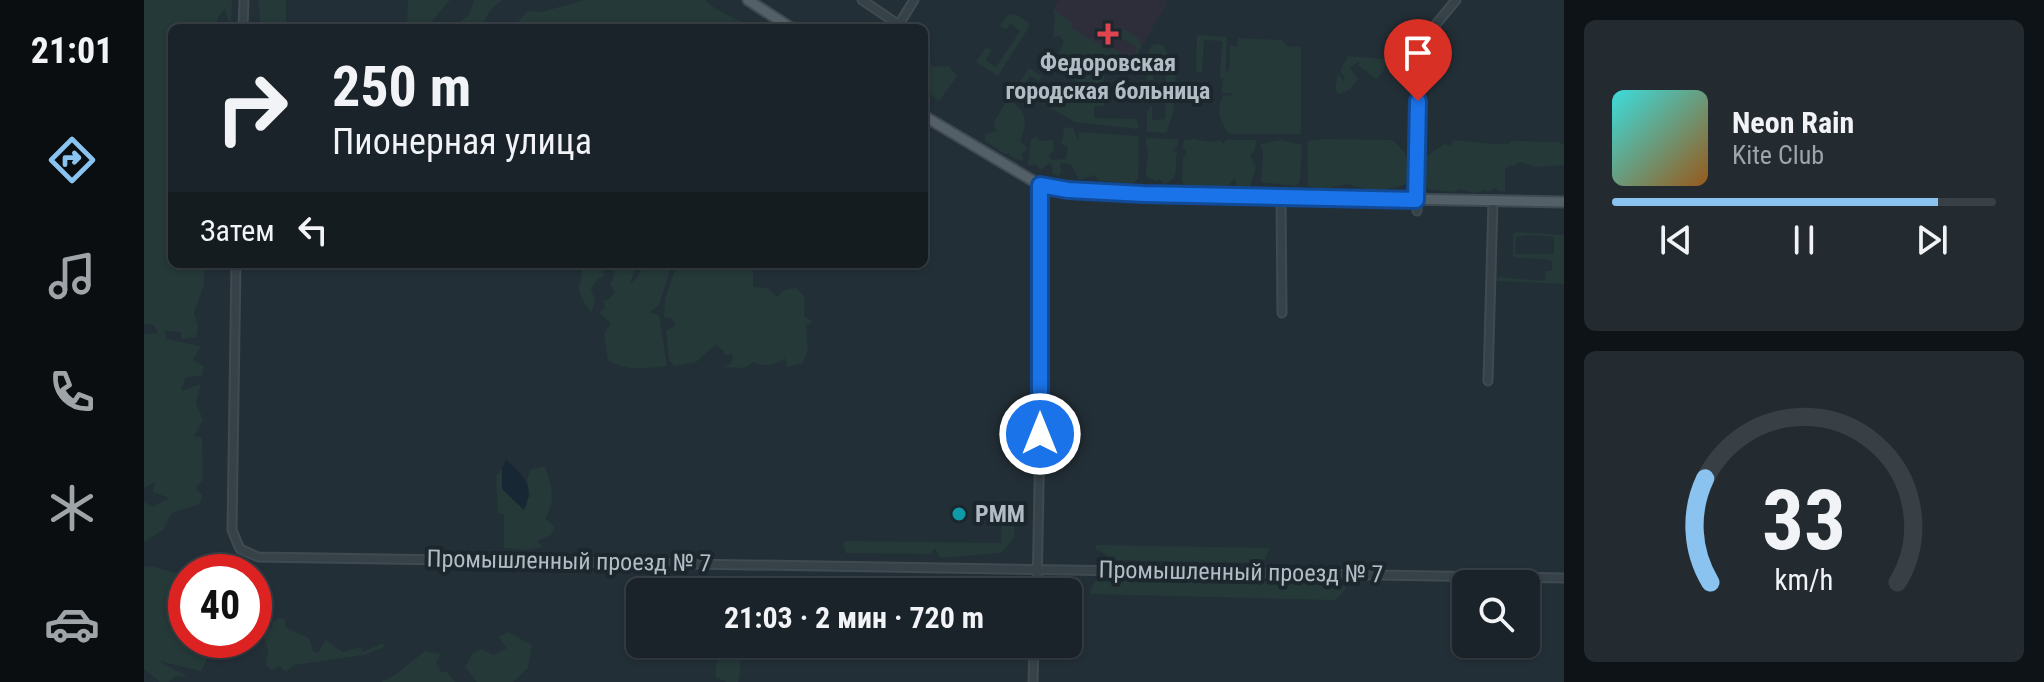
<!DOCTYPE html>
<html lang="ru">
<head>
<meta charset="utf-8">
<style>
	body { margin:0; font-family:"Roboto Condensed",sans-serif; background:#232b31; color:#f1f3f6; height:100vh; display:flex; flex-direction:column; font-size:30px; white-space:nowrap }
	* { box-sizing:border-box; margin:0 }
	p { font-size:26px; color:#9fa4a8 }
	.icon { flex:none; width:44px; height:44px; fill:none; stroke:currentColor; stroke-width:2; stroke-linecap:round; stroke-linejoin:round }
	.map { position:relative; flex:1; overflow:hidden }
	.panel { display:flex; flex-direction:column; gap:20px; padding:20px; background:#0e1317; width:480px }
	.panel>* { flex:none }
	.banner { position:absolute; left:24px; top:24px; width:760px; height:244px; border-radius:12px; box-shadow:0 2px 6px #0004,0 0 0 2px #384046; background:#1a2329; color:#f1f3f6; overflow:hidden }
	.fabs { position:absolute; left:1308px; top:570px; display:grid; gap:16px }
	.fabs a { display:grid; place-items:center; width:88px; height:88px; border-radius:12px; background:#1a2329; box-shadow:0 2px 6px #0004,0 0 0 2px #384046; font-size:40px }
	.speed { position:absolute; left:24px; top:554px; display:flex; gap:16px; font-size:40px; font-weight:700; text-align:center }
	.speed>* { display:grid; place-content:center; width:104px; height:104px; border-radius:50%; background:#1a2329; box-shadow:0 2px 6px #0004,0 0 0 2px #384046; line-height:1 }
	.speed .limit { border:12px solid #d22; background:#fff; color:#111 }
	.pin { position:absolute; display:grid; place-items:center; width:68px; height:68px; color:#fff; margin:-82px -34px; border-radius:50% 50% 50% 0; rotate:-45deg; box-shadow:0 0 8px #0007 }
	.pin .icon { rotate:45deg }
	.me { position:absolute; width:88px; margin:-44px; rotate:0deg; stroke-linejoin:round; filter:drop-shadow(0 0 6px #0008) }
	.turn { display:flex; align-items:center; gap:28px; height:168px; padding:0 32px; font-size:36px }
	.turn .icon { width:104px; height:104px; stroke-width:2.5 }
	.turn b { display:block; font-size:56px; line-height:68px }
	.then { display:flex; align-items:center; height:76px; padding:0 32px; background:#0003; gap:16px; font-size:30px }
	.panel .card { flex:1; display:flex; flex-direction:column; justify-content:center; gap:12px; min-width:0; padding:0 28px; border-radius:12px; background:#232b31 }
	.panel .dial { align-items:center; gap:0 }
	.dial svg { height:208px; overflow:visible; fill:none; stroke:#384046; stroke-width:7; stroke-linecap:round; text-anchor:middle }
	.dial text { fill:#f1f3f6; stroke:none }
	.song { display:flex; align-items:center; gap:24px }
	.cover { width:96px; height:96px; border-radius:12px; background:linear-gradient(135deg,hsl(180 70% 55%),hsl(30 70% 35%)) }
	.played { height:8px; border-radius:4px; background:linear-gradient(90deg,#8bc3f0 85%,#384046 85%) }
	.keys { display:flex; justify-content:space-around; direction:ltr }
	.trip { position:absolute; left:482px; top:578px; width:456px; height:80px; border-radius:12px; background:#1a2329; box-shadow:0 2px 6px #0004,0 0 0 2px #384046; font-weight:700; line-height:80px; text-align:center }
	main { display:flex; flex:1; min-height:0 }
	.tabs { display:flex; flex-direction:column; width:144px; justify-content:space-around; align-items:center; background:#0a0e10; color:#9fa4a8 }
	.tabs .icon { width:56px; height:56px }
	.tabs .on { color:#8bc3f0 }
	.tabs b { font-size:36px; color:#f1f3f6 }
	.map>svg:first-child { display:block }
	.medical { fill:#2e2e3a }
	.green { fill:#253938; fill-rule:evenodd }
	.water { fill:#172834 }
	.lines { fill:none; stroke-linecap:round; stroke-linejoin:round }
	.minor-casing { stroke:#3f4a51; stroke-width:11 }
	.major-casing { stroke:#3f4a51; stroke-width:13 }
	.minor { stroke:#364148; stroke-width:7 }
	.major { stroke:#546068; stroke-width:9 }
	.route-casing { stroke:#114b97; stroke-width:20 }
	.route { stroke:#1a73e8; stroke-width:14 }
	.health-dot { fill:#e0444e; stroke:#1c262d; stroke-width:3 }
	.culture-dot { fill:#0f9aa8; stroke:#1c262d; stroke-width:3 }
	.labels { text-anchor:middle; stroke-width:8; stroke-linejoin:round; paint-order:stroke }
	.poi-label { font-size:24px; font-weight:bold; fill:#b1bcc4; stroke:#1c262d }
	.street-label { font-size:24px; fill:#b1bcc4; stroke:#1c262d }
</style>
</head>
<body>
<main>
<nav class="tabs">
<b>21:01</b>
<svg class="icon on" aria-label="directions" viewBox="0 0 24 24"><path d="M12 3l9 9-9 9-9-9zM9 14v-3h6M13 9l2 2-2 2"/></svg>
<svg class="icon" aria-label="music" viewBox="0 0 24 24"><path d="M9 18V5l10-2v13"/><circle cx="6" cy="18" r="3"/><circle cx="16" cy="16" r="3"/></svg>
<svg class="icon" aria-label="phone" viewBox="0 0 24 24"><path d="M5 4h4l2 5-3 2q2 4 5 5l2-3 5 2v4C11 20 4 13 5 4z"/></svg>
<svg class="icon" aria-label="climate" viewBox="0 0 24 24"><path d="M12 3v18M4 7l16 10M4 17L20 7"/></svg>
<svg class="icon" aria-label="car" viewBox="0 0 24 24"><path d="M5 17H2v-5l4-1 3-4h7l3 4 3 1v5h-3M9 17h6M6 11h13"/><circle cx="7" cy="17" r="2"/><circle cx="17" cy="17" r="2"/></svg>
</nav>
<div class="map">
<svg width="1420" height="682" viewBox="0 0 1420 682">
	<rect width="100%" height="100%" fill="#232f37"/>
	<path class="medical" d="M915 0H1013L1024 1 989 61 915 29 909 9Z"/>
	<g class="green">
		<path d="M0 0H88L87 28 81 9 73 19 75 28H28V264H61L59 288 50 312 54 327 52 337 37 339V332L21 331 22 339 57 346 49 360 60 366 58 376 42 377 37 391 57 384 52 403 59 420 50 436 58 438 59 479 52 488 58 495 56 504 28 513 19 530 0 542V502L9 507 25 498 9 492 11 482 0 488V334L14 333 10 325 0 324Z"/>
		<path d="M114 0H142V28H117Z"/>
		<path d="M264 0H306L282 28H263Z"/>
		<path d="M330 0H359C348 6 341 16 339 28H308L325 15Z"/>
		<path d="M441 0H561L569 7 598 23V27L368 28 384 11 397 12Z"/>
		<path d="M909 9 928 23V28L965 50 967 47 987 59 993 48 974 36 980 29 996 40 995 43 998 45 989 61 966 60 962 64 960 80 953 89 947 90 944 84 936 83 913 70 916 65 912 61 920 42 915 35 909 38 911 16Z"/>
		<path d="M871 14 884 22 885 27 854 76 832 62 842 47 848 50 842 60 852 67 876 31 866 24 862 30 856 26 863 15Z"/>
		<path d="M1053 35 1083 37 1082 72 1085 70 1086 45 1093 47 1094 38 1138 40 1143 46 1157 47V134H1085C1076 123 1072 109 1079 95L1088 96 1089 93H1077L1079 79 1076 78 1078 41 1060 40 1058 72 1052 73Z"/>
		<path d="M780 42 786 51 782 59 788 63 787 67 805 66 813 76 795 101 780 89Z"/>
		<path d="M1013 44 1019 45 1028 62 1032 79 1028 88 1032 90 1028 117 1022 133 1003 132V111L1008 105V120L1021 119 1022 72 1009 71V80H1003L1004 53 1007 46Z"/>
		<path d="M1204 56 1242 59C1242 68 1239 73 1232 79L1215 66V61L1206 68 1214 79 1205 90 1196 94 1191 91 1194 73 1199 81 1201 77 1196 71Z"/>
		<path d="M885 68 898 76 895 81 886 76 880 86 916 108 922 99 916 94 920 89 929 96H960V106H950V118L993 119 995 129 931 122 872 88Z"/>
		<path d="M863 100C884 110 884 121 876 142L882 146V151L877 154 880 161 867 157 865 153 861 154 841 141V134L852 131 850 122Z"/>
		<path d="M921 127 929 128 934 140 935 132 995 136 994 179 989 183 954 181 951 175 935 180 927 164 917 163 915 167 918 170 915 176 908 174 909 166 905 163 897 170 892 165H884L887 140 892 137 896 141 909 140 910 150 905 156 907 160 922 159 924 147 917 144Z"/>
		<path d="M1002 138 1034 139V145L1027 153 1033 151C1030 166 1037 178 1020 184L1016 179 1012 181 1002 177C1001 168 1004 163 1004 154 1004 148 1001 144 1002 138Z"/>
		<path d="M1050 139 1066 142 1076 140 1079 144 1082 140H1112L1111 150 1106 156 1112 167 1106 186H1093L1090 178 1084 187H1042L1038 181 1039 158 1043 152 1039 148 1040 140Z"/>
		<path d="M1179 139 1248 140C1265 155 1267 160 1267 183L1240 190 1220 189 1204 184 1177 190 1164 186 1163 141Z"/>
		<path d="M1137 140 1158 145 1156 181 1152 186 1117 182 1119 154 1116 144Z"/>
		<path d="M1309 140C1328 141 1345 145 1364 144L1367 141 1414 142 1420 144V165L1392 167 1376 162 1370 166 1365 165 1361 169V191L1357 192 1350 188 1346 192 1340 190C1331 194 1325 193 1317 189L1309 192 1284 189C1278 182 1278 172 1280 163H1285L1280 158 1300 144 1307 146Z"/>
		<path d="M1372 232 1420 235V284L1352 281V277L1401 281 1402 271H1408V261L1401 259 1372 258 1369 256V235ZM1386 235 1410 237V254H1371L1372 237Z"/>
		<path d="M443 264 458 265 460 275 453 280 447 289 451 301 447 313 438 299 434 287 437 282 438 270Z"/>
		<path d="M468 264H493L486 284 494 277 499 264H528L515 305 505 313 515 315 523 366C502 368 483 372 464 360L460 334 467 323 455 313 461 308 459 301 464 300 471 292 466 284 470 275Z"/>
		<path d="M533 264H609V287L624 288 633 297 640 290 652 288 661 297 660 316 669 322 662 325 664 348 659 363 643 367 641 358C631 366 620 367 609 362L601 368 578 367 587 364 589 354 581 355 579 350 571 345 552 362 530 366 525 360 522 330 531 326 529 319 520 317 521 299Z"/>
		<path d="M401 466C407 484 413 502 401 518L411 527 407 535 393 541 399 547 382 550 360 548V514L354 513 352 476 358 469V489L386 498 383 480 386 470Z"/>
		<path d="M859 499 871 511 870 538 857 553 796 558 791 548 786 554 702 553 699 541 857 543Z"/>
		<path d="M952 545 1126 548 1119 563 964 560V556L952 549Z"/>
		<path d="M7 566 42 576V640L63 641V659L57 671 15 661 44 677 31 676 25 682H16L0 669V567Z"/>
		<path d="M969 578 973 581 1028 578 1137 582C1158 586 1181 579 1201 586L1202 589 1191 600 945 594 951 581Z"/>
		<path d="M117 615 120 617 115 628H128V623L135 618 141 620V627L165 638 170 653 175 652 181 640 199 652 216 647 219 652 239 643 240 647 220 655 150 665 142 672 136 666 128 670 122 665 124 650 119 634 110 636V619Z"/>
		<path d="M364 632 388 645 384 668 369 682H333L321 667 329 653 338 649 349 655 363 648 354 637Z"/>
		<path d="M574 644H595L596 672 594 682H582L572 677V663L577 658 574 655Z"/>
		<path d="M281 651 297 654 292 663 297 672H303L311 682H237L251 675Z"/>
	</g>
	<path class="water" d="M362 459C379 476 392 485 380 510L358 489V469Z"/>
	<g class="lines">
		<g class="minor-casing">
			<g id="minor">
				<path d="M718 0 755 25"/>
				<path d="M754 26 770 0"/>
				<path d="M99 28 100 0"/>
				<path d="M1137 197 1138 313"/>
				<path d="M1273 211 1277 59 1293 23 1312 0"/>
				<path d="M92 264 88 530 96 549 114 557 1420 578"/>
				<path d="M1344 381 1349 201"/>
				<path d="M893 592 896 434V185"/>
				<path d="M889 682 890 644"/>
			</g>
		</g>
		<g class="major-casing">
			<g id="major">
				<path d="M604 0 647 28"/>
				<path d="M780 116 896 185 924 190 999 194 1420 202"/>
			</g>
		</g>
		<use href="#minor" class="minor"/>
		<use href="#major" class="major"/>
	</g>
	<g class="lines">
		<g class="route-casing">
			<path id="route" d="M896 434V185L924 190 999 194 1272 200 1274 101"/>
		</g>
		<use href="#route" class="route"/>
	</g>
	<path class="health-dot" d="M960 22h8v8h8v8h-8v8h-8v-8h-8v-8h8z"/>
	<circle class="culture-dot" cx="815" cy="514" r="8"/>
	<g class="labels">
		<g class="poi-label">
			<text x="964" y="71">Федоровская<tspan x="964" dy="28">городская больница</tspan></text>
			<text x="831" y="522" text-anchor="start">РММ</text>
		</g>
		<g class="street-label">
			<text transform="translate(425 561) rotate(1)" y="8">Промышленный проезд № 7</text>
			<text transform="translate(1097 572) rotate(1)" y="8">Промышленный проезд № 7</text>
		</g>
	</g>
</svg>
<div class="fabs">
<a><svg class="icon" aria-label="search" viewBox="0 0 24 24"><circle cx="10" cy="10" r="6"/><path d="M15 15l6 6"/></svg></a>
</div>
<div class="speed"><div class="limit">40</div></div>
<div class="pin" style="left:1274px;top:101px;background:#d93025"><svg class="icon" aria-label="arrive" viewBox="0 0 24 24"><path d="M6 21V4h12l-3 4 3 4H6"/></svg></div>
<svg class="me" style="left:896px;top:434px" viewBox="-20 -20 40 40"><circle r="17" fill="#1a73e8" stroke="#fff" stroke-width="3"/><path d="M0-11L8 9 0 5-8 9z" fill="#fff"/></svg>
<div class="trip">21:03 · 2 мин · 720 m</div>
<div class="banner">
<div class="turn"><svg class="icon" aria-label="right" viewBox="0 0 24 24"><path d="M7 20v-9h11M14 6l5 5-5 5"/></svg><div><b>250 m</b>Пионерная улица</div></div>
<div class="then">Затем<svg class="icon" aria-label="left" viewBox="0 0 24 24"><path d="M17 20v-9H6M10 6l-5 5 5 5"/></svg></div>
</div>
</div>
<section class="panel">
<div class="card">
<div class="song"><i class="cover"></i><div><b>Neon Rain</b><p>Kite Club</p></div></div>
<div class="played"></div>
<div class="keys"><svg class="icon" aria-label="previous" viewBox="0 0 24 24"><path d="M18 5L8 12l10 7zM5 5v14"/></svg><svg class="icon" aria-label="pause" viewBox="0 0 24 24"><path d="M8 5v14M16 5v14"/></svg><svg class="icon" aria-label="next" viewBox="0 0 24 24"><path d="M6 5l10 7-10 7zM19 5v14"/></svg></div>
</div>
<div class="card dial"><svg viewBox="0 0 100 80">
<path d="M14 69A42 42 0 1 1 86 69"/>
<path d="M14 69A42 42 0 0 1 12 29" stroke="#8bc3f0"/>
<text x="50" y="56" font-size="32" font-weight="700">33</text>
<text x="50" y="72" font-size="11">km/h</text>
</svg></div>
</section>
</main>
</body>
</html>
